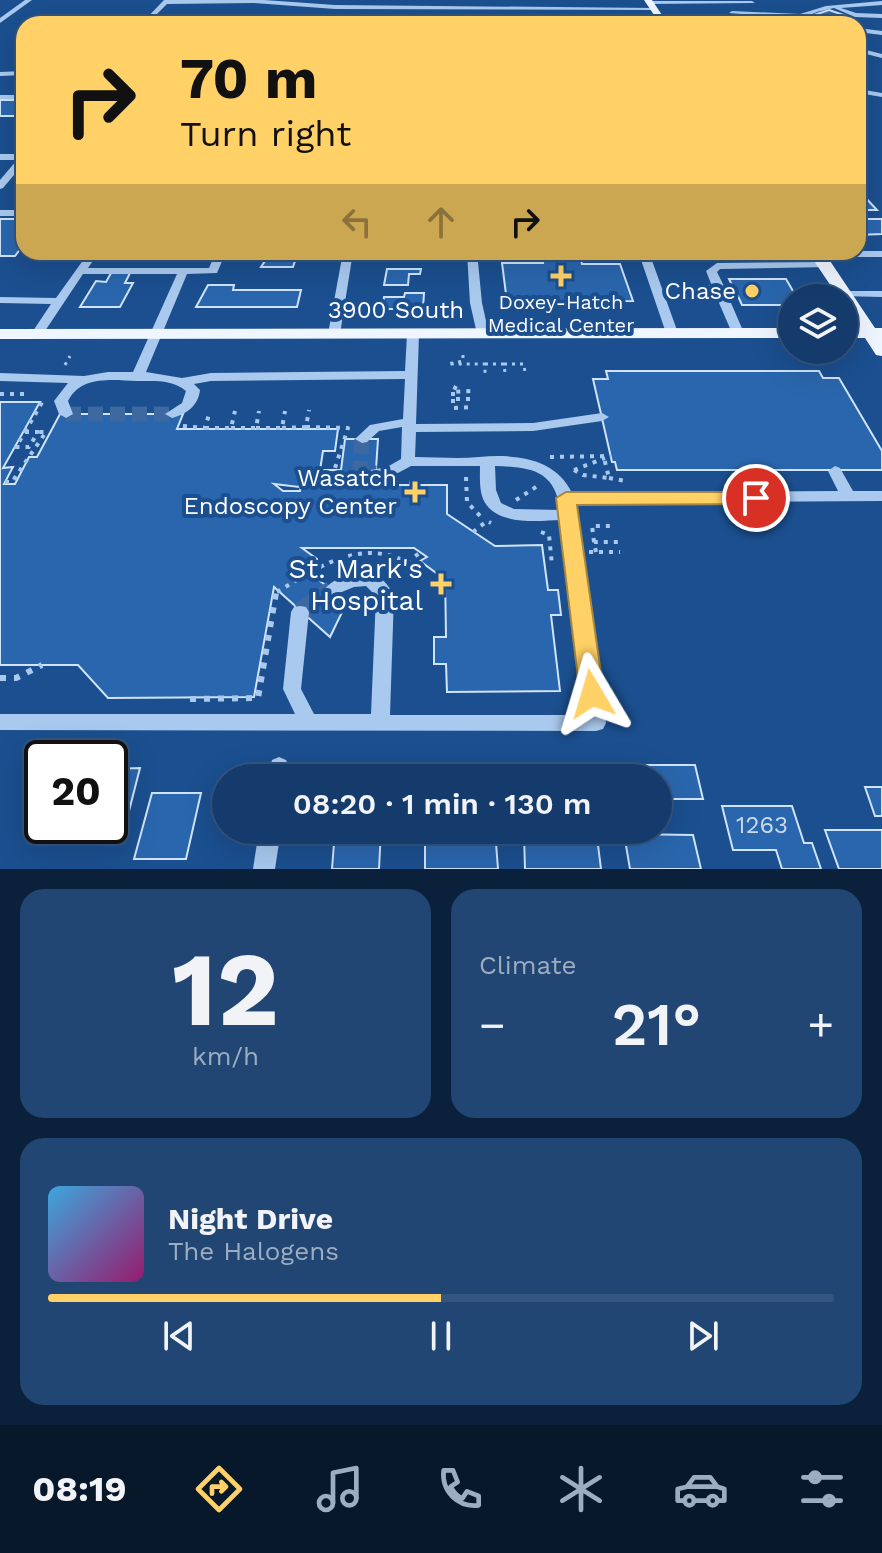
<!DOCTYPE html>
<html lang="en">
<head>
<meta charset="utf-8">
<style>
	body { margin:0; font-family:"Work Sans",sans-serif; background:#214673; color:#f1f3f6; height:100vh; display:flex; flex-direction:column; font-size:30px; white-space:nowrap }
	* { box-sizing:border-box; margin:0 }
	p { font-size:26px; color:#9dadc1 }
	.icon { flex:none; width:44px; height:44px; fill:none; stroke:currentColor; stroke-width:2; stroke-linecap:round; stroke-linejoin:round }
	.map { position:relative; height:869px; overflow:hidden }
	.sheet { display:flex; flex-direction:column; gap:20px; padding:20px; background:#0b203b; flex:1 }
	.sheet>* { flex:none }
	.banner { position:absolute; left:16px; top:16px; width:850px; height:244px; border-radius:24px; box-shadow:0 8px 32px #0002,0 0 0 2px #33557e; background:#ffd166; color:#111; overflow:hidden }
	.fabs { position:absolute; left:778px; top:284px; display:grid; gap:16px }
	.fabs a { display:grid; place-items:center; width:80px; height:80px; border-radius:50%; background:#143b6b; box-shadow:0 8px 32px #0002,0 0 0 2px #33557e; font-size:40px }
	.speed { position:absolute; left:24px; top:740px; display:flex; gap:16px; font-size:40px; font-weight:700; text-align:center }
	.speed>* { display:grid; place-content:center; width:104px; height:104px; border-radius:50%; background:#143b6b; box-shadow:0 8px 32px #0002,0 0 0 2px #33557e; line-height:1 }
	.speed .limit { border:4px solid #111; border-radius:12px; background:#fff; color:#111 }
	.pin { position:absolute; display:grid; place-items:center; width:68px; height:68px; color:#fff; margin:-34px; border:4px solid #fff; border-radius:50%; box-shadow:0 2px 8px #0007 }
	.me { position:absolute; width:88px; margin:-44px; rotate:353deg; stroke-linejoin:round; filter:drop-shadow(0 0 6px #0008) }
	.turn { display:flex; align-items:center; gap:28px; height:168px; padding:0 32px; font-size:36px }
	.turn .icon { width:104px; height:104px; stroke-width:2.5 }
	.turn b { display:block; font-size:56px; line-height:68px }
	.lanes { display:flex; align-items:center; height:76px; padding:0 32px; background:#0003; justify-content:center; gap:40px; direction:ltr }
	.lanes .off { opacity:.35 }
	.big { font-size:60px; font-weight:600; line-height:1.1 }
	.sheet .card { flex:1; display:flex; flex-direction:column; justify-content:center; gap:12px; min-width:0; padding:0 28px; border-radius:24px; background:#214673 }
	.sheet .dial { align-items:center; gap:0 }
	.dial b { font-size:104px; line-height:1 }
	.song { display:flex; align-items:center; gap:24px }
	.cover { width:96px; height:96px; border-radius:12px; background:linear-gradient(135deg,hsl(200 70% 55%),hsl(320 70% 35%)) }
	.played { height:8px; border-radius:4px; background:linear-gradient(90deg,#ffd166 50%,#33557e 50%) }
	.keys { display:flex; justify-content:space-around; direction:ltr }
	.heat { display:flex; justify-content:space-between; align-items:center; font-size:44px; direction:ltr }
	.sheet .tiles { flex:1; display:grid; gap:20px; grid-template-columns:1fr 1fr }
	.card:last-child { grid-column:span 2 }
	.trip { position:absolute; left:212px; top:764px; width:460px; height:80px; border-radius:40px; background:#143b6b; box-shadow:0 8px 32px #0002,0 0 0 2px #33557e; font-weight:600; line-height:80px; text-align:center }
	.menu { display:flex; height:128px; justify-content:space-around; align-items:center; background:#08182b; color:#9dadc1 }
	.menu .icon { width:56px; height:56px }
	.menu .current { color:#ffd166 }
	.menu b { font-size:36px; color:#f1f3f6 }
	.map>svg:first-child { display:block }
	.building { fill:#2a66ad; stroke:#cfe3fa; stroke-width:2 }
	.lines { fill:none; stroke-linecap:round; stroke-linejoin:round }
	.minor-tunnel-far1 { stroke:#3d69a0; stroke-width:15; stroke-dasharray:15 7; stroke-linecap:butt }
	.minor-tunnel { stroke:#3d69a0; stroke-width:19; stroke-dasharray:19 10; stroke-linecap:butt }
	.path-far2 { stroke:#a9c9ee; stroke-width:3; stroke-dasharray:3 5; stroke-linecap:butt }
	.path-far1 { stroke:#a9c9ee; stroke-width:4; stroke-dasharray:4 6; stroke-linecap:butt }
	.path { stroke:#a9c9ee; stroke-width:6; stroke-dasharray:6 8; stroke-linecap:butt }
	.minor { fill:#a9c9ee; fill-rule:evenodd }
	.major { fill:#f0f6ff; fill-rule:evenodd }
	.route { fill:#ffd166; stroke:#a68842; stroke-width:2 }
	.poi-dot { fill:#ffd166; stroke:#1b4f8f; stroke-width:3 }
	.labels { text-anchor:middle; stroke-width:8; stroke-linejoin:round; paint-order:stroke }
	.far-poi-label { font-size:20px; fill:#fff; stroke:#1b4f8f }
	.poi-label { font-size:24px; fill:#fff; stroke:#1b4f8f; text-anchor:end }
	.street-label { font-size:24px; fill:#fff; stroke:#1b4f8f }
	.near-number-label { font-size:24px; fill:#cad9ea }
	.near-poi-label { font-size:28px; fill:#fff; stroke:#1b4f8f; text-anchor:end }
</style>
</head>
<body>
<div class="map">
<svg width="882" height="869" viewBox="0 0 882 869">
	<rect width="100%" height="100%" fill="#1b4f8f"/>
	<g class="building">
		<path d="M829 10 844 15 823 24 803 20 811 16 822 18 811 16Z"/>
		<path d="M749 14 784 17H780L783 20 750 21 738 20 729 15 752 17Z"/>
		<rect x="0" y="100" width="24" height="16"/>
		<path d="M863 195 877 210H858V196Z"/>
		<path d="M0 219H24V244L15 256H0Z"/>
		<path d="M858 219H882V234L858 235Z"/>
		<path d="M271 252H309L307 261H295L293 267H261Z"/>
		<path d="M385 252H418L417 260H384Z"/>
		<path d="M541 252H579L582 264H620L633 301 507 302 502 263H543Z"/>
		<path d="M387 269H421L420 274H409L408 285H384Z"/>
		<path d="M111 273H130L125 283H133L120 307H80L96 281 106 282Z"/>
		<path d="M729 279H786L797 298H792V305H742L738 296H713L709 286 733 287Z"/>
		<path d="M208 285H234L233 290H301L297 307H196Z"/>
		<path d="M405 293H424L423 309H382L384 297H404Z"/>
		<path d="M606 371H819L823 378H839L882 451V470H617L615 462H612L593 379H608Z"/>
		<path d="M0 402H40L3 468 13 467 4 484H15L29 457H37L60 414H183L177 429H338L335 451H323L320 470H341L345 439H378L375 484H339L340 478H319L318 484H300L299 487 274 484 283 491H300L301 485H447V514L495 546 542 545 548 590H558L561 615H551L560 691 447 692 446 664H434V637H446L445 572 439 575 420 561 427 557 414 548H302L317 559 316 569 301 570H306L347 602 330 637 274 587 254 697 108 698 78 665H0Z"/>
		<path d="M647 765H695L703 799H658V778H649Z"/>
		<path d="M140 768 129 811 110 812V769Z"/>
		<path d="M865 787H882V816H875Z"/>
		<path d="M152 793H201L186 859H134Z"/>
		<path d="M722 806H792L804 843H812L821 869H782L776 850H733Z"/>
		<path d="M335 830H381L379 869H332Z"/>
		<path d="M425 830H495L498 869H425Z"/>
		<path d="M825 830H882V869H839Z"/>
		<path d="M624 834 693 835 701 869H630Z"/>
		<path d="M524 835 597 837 601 869H525Z"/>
	</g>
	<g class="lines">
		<g class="minor-tunnel-far1">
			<path d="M66 414H172"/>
			<path d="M362 439 360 466 364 472 376 473"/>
			<path d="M329 592 332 590"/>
		</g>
		<path class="minor-tunnel" d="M300 612 332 590"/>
		<g class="path-far2">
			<path d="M463 355V361L448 364H485V373"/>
			<path d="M485 364H504L505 373"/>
			<path d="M504 364H524L525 373"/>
			<path d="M65 365 70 356"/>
		</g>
		<g class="path-far1">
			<path d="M456 386 453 392 471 391"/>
			<path d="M453 392V399H471"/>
			<path d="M0 394H30"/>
			<path d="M453 399V408L471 407"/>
			<path d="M183 426 205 428 210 411"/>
			<path d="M306 427 348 428 335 468"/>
			<path d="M205 428H231L235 411"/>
			<path d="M231 428H256L259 411"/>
			<path d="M256 428H282L285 411"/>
			<path d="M282 428 306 427 309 410"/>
			<path d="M25 432H38L29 447H16Z"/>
			<path d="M25 432 44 399"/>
			<path d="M550 457 611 456"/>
			<path d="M574 470 583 475 609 478 604 458"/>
			<path d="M574 470 605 458"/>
			<path d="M466 477 467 502 482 518"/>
			<path d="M609 478 626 481"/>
			<path d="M5 482H12L46 432H38"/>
			<path d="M411 485 412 475"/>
			<path d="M516 500 539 485"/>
			<path d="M473 532 487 521 491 523"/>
			<path d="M541 532 549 535 552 565"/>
			<path d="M594 542 592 526H615"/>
			<path d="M589 552H620"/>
			<path d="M596 552 594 542H618"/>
			<path d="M407 562 421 552"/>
			<path d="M277 592C319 567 359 538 407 562L410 579"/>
		</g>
		<g class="path">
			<path d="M0 678H16L42 665"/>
			<path d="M190 699 258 698 276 593 281 590"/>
		</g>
		<g class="minor">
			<path d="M25 0H32L0 23V18Z"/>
			<path d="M164 0H264L335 5 656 8 653 10 335 9 254 3 167 4 147 24H141Z"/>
			<path d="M650 1H752L755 3 648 4Z"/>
			<path d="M882 1V5L841 8 856 13 882 14V18L855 17 834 8 817 12 798 20 801 24H795L793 18 729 13 732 11 800 14 826 6Z"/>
			<path d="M658 14H712L757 24 712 18 656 17Z"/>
			<path d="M858 28 882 31V35L858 32Z"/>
			<path d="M858 48 882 54V58L858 52Z"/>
			<path d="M24 71V75L0 76V72Z"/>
			<path d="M858 89 882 93V97L858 93Z"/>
			<rect x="0" y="95" width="24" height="4"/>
			<path d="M0 154H24V163L3 188 0 189V180L17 160H0Z"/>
			<rect x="0" y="210" width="24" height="6"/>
			<path d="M858 251H882V257H817L812 254 813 252Z"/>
			<path d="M89 252H99L88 268H209L216 252H226L217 273 187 274 146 372 182 378 211 373 405 371 407 334 413 330 419 334 416 424 533 423 602 413 609 417 602 421 533 431 416 432 415 457C436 457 458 459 479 457 514 454 555 457 572 493L838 491 828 471 835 466 840 468 853 491H882V501L574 503 606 723 603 729 596 731 0 730V714H295L283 689 291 612 294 607 300 606 306 607 309 612 301 689 314 714H371L376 596 366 586 354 587 332 596 326 594 324 590C335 575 363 569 381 579 387 583 390 589 394 595L390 715H585L561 520C537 521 495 526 483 499 479 489 480 476 480 466H411L396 474 376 478 369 473 371 470 387 467 401 459 402 427 379 431 367 442 362 443 355 439 370 425 403 419 405 379 211 381 194 384 200 390C198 406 187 414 172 418L165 414 182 403 186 391C172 379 154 381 137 381 113 380 81 375 68 401L73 414 66 418 59 414 54 401 68 383 0 381V373L84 376 108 372H133L177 274H83L41 337 37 338 31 334 51 304 0 303V297L56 298ZM495 466C530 467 555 470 560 510L514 509 501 503 496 490Z"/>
			<path d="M343 252H353L340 334 334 338 328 334Z"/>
			<path d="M467 252H477L482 303 489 334 483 338 477 334 470 303Z"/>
			<path d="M640 252H652L650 255 678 333 676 336 672 337 666 333 639 254Z"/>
			<path d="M825 262 830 265 829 267 720 269 717 272 724 286 718 289 712 286 706 271 717 263Z"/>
			<path d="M844 291H882V297L840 296 838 294Z"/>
			<path d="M722 293 728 296 744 333 742 336 738 337 732 333 716 296Z"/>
			<path d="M279 757 286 760 289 766 287 778H267L272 760Z"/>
			<path d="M259 830H281L275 869H253Z"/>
		</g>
		<g class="major">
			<path d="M644 0H652L668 24H660Z"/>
			<path d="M808 252H824L875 328H882V356L876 355 865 338H844V328H858L844 306V298H839Z"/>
			<path d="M792 328V338L0 339V329Z"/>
		</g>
	</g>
	<path class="route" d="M566 492H756L766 498 756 504 577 505 604 694 601 701 592 704 583 701 580 694 556 498Z"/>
	<g class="poi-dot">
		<path d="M557 264h8v8h8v8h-8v8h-8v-8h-8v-8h8z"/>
		<circle cx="752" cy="291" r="8"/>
		<path d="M411 480h8v8h8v8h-8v8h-8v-8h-8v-8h8z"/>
		<path d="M437 572h8v8h8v8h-8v8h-8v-8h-8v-8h8z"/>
	</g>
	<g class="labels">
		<g class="far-poi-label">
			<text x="561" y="309">Doxey-Hatch<tspan x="561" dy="23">Medical Center</tspan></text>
		</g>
		<g class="poi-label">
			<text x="736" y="299">Chase</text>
			<text x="397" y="486">Wasatch<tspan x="397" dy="28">Endoscopy Center</tspan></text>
		</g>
		<g class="street-label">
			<text x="396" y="318">3900 South</text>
		</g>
		<g class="near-number-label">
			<text x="762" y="833">1263</text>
		</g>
		<g class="near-poi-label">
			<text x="423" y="578">St. Mark's<tspan x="423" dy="32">Hospital</tspan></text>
		</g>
	</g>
</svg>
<div class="fabs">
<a><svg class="icon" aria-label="layers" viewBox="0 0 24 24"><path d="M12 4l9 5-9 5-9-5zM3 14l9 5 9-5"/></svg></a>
</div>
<div class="speed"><div class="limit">20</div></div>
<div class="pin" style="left:756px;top:498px;background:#d93025"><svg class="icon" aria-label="arrive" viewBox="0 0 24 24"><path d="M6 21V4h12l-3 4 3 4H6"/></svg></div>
<svg class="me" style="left:592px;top:694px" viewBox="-20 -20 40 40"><path d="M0-17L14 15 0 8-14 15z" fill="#ffd166" stroke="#fff" stroke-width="4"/></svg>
<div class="trip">08:20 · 1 min · 130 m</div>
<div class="banner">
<div class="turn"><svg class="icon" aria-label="right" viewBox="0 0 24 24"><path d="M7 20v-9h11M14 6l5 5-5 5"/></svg><div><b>70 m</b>Turn right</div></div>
<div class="lanes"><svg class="icon off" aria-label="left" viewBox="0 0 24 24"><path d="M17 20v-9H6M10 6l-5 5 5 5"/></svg><svg class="icon off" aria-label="ahead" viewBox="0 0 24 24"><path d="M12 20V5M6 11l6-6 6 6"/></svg><svg class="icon" aria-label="right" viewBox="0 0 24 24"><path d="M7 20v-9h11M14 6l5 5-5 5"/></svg></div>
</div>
</div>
<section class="sheet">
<div class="tiles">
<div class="card dial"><b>12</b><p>km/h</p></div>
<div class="card"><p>Climate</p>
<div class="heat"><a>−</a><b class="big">21°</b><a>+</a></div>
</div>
<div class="card">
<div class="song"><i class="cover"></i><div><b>Night Drive</b><p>The Halogens</p></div></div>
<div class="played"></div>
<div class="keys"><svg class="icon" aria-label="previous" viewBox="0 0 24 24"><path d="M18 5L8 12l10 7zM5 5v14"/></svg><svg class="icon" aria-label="pause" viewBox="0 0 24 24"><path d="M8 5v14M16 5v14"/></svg><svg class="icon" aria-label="next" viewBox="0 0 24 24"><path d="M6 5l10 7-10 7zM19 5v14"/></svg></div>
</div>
</div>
</section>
<nav class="menu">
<b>08:19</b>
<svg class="icon current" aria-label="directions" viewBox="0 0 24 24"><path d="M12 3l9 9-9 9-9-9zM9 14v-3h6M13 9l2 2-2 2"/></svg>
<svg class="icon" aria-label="music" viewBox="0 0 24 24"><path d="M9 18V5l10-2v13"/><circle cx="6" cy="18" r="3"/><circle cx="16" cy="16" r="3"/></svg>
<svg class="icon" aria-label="phone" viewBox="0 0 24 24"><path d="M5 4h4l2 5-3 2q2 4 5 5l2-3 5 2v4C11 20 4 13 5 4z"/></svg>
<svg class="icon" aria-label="climate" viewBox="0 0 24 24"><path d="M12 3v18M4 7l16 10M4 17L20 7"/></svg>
<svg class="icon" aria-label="car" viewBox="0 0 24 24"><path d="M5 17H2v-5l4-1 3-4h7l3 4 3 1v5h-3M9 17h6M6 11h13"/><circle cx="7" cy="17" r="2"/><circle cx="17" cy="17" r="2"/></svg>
<svg class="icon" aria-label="filters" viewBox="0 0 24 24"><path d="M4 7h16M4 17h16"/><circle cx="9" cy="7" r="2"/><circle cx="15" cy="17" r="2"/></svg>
</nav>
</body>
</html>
